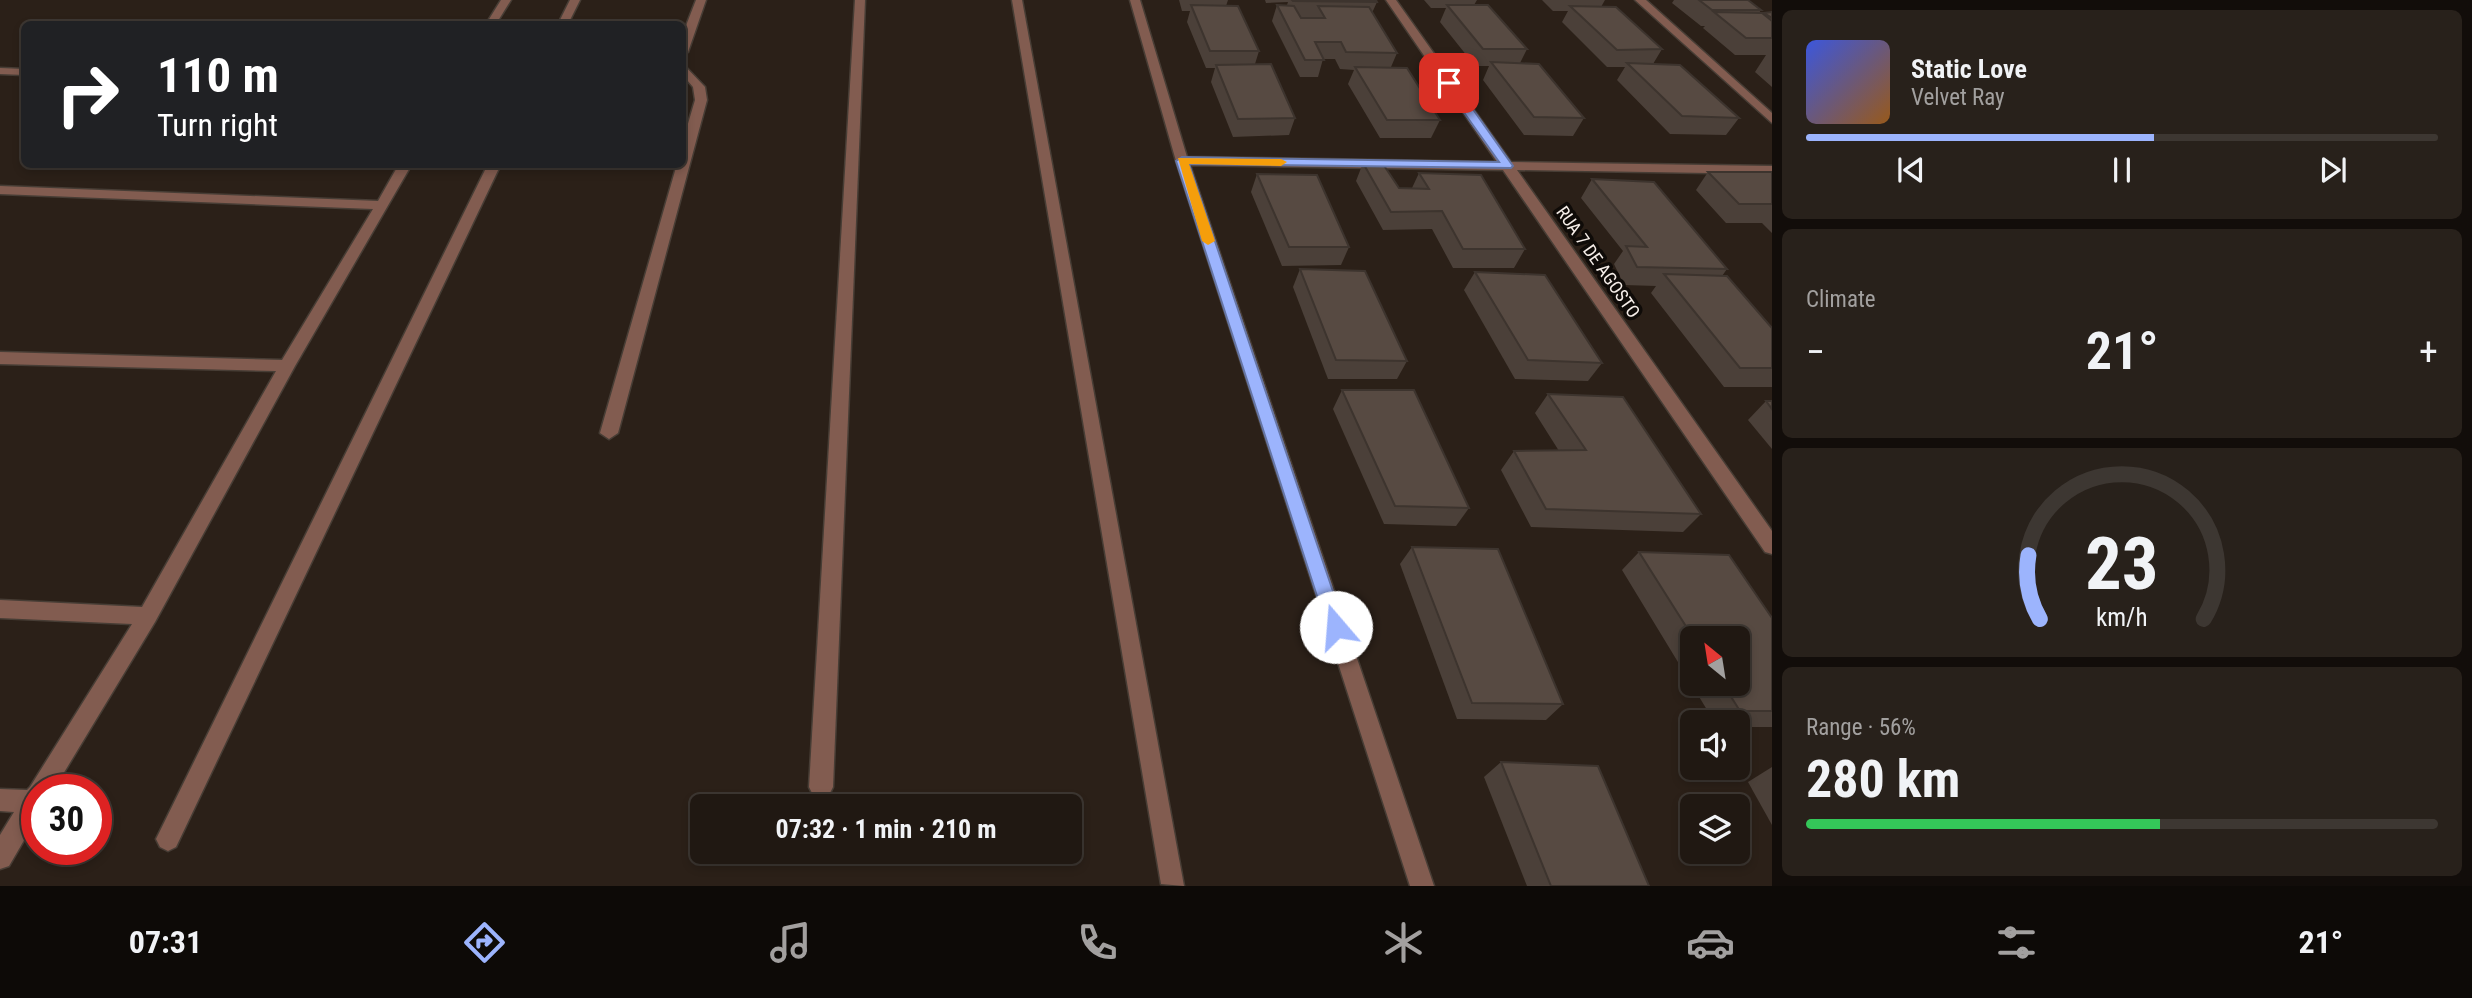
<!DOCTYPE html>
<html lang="en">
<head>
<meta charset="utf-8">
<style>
	body { margin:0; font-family:"Roboto Condensed",sans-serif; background:#28211b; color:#f1f3f6; height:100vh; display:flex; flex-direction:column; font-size:26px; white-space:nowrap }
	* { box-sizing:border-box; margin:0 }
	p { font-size:23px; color:#a2a09f }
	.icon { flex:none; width:38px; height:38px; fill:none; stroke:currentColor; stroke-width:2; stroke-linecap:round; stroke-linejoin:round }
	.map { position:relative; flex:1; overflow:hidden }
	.drawer { display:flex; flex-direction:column; gap:10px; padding:10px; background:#120d0a; width:700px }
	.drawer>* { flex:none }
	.top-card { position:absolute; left:21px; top:21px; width:665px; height:147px; border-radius:10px; box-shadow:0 4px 10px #0003,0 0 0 2px #3d3732; background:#202124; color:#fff; overflow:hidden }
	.needle { width:46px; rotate:330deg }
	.buttons { position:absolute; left:1680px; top:626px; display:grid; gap:14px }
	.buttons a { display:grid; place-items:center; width:70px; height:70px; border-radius:10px; background:#201812; box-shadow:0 4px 10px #0003,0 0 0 2px #3d3732; font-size:35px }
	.speed { position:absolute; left:21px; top:774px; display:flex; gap:14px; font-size:35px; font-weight:700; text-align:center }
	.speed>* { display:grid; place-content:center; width:91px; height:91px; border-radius:50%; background:#201812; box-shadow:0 4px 10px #0003,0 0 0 2px #3d3732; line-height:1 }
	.speed .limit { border:10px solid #d22; background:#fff; color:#111 }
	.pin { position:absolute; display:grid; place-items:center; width:60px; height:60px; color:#fff; margin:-30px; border-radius:14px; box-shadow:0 4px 10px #0006 }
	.me { position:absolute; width:77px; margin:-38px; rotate:342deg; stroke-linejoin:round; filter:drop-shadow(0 0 5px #0008) }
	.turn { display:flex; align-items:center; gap:24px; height:147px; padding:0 21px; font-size:32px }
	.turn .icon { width:91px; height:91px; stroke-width:2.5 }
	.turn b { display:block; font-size:49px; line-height:60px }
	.big { font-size:52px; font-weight:700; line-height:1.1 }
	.drawer .card { flex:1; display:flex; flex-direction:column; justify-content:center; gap:10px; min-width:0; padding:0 24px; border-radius:10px; background:#28211b }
	.drawer .dial { align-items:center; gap:0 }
	.dial svg { height:182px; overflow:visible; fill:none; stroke:#3d3732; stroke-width:7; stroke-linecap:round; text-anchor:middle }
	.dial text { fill:#f1f3f6; stroke:none }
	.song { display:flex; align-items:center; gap:21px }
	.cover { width:84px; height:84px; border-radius:10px; background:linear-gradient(135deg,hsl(230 70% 55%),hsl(30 70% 35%)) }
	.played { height:7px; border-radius:4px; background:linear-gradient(90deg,#9cb4fd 55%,#3d3732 55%) }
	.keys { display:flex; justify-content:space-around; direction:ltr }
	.heat { display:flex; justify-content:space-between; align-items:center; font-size:38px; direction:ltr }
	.charge { height:10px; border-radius:5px; background:linear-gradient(90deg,#34c759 56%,#3d3732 0) }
	.trip { position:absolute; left:690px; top:794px; width:392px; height:70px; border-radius:10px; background:#201812; box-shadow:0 4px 10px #0003,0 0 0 2px #3d3732; font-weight:700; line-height:70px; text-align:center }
	.dock { display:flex; height:112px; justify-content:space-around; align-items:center; background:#0d0a07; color:#a2a09f }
	.dock .icon { width:49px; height:49px }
	.dock .active { color:#9cb4fd }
	.dock b { font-size:32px; color:#f1f3f6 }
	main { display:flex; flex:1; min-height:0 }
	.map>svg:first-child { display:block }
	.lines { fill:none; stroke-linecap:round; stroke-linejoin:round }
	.minor-casing { stroke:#473d35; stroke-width:3 }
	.minor { fill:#825c50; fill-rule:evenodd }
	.wall { fill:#4b4039; fill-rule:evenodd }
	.building { fill:#574a42; stroke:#3d342e; stroke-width:2 }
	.route { fill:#9cb4fd; stroke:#6575a4; stroke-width:2 }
	.slow { fill:#f59e0b }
	.labels { text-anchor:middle; stroke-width:7; stroke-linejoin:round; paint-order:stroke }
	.street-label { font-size:18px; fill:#f6eee9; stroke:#0f0b08 }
</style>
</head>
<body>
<main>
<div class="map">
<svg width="1772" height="886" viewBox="0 0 1772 886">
	<rect width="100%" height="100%" fill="#2b2018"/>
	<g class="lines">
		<g class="minor-casing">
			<g id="minor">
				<path d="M501 0H511L496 24H486Z"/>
				<path d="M570 0H580L568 24H558Z"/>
				<path d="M696 0H706L688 52 682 55V36Z"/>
				<path d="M855 0H865L833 787 829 795 821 798 813 795 809 787Z"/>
				<path d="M1012 0H1022L1184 886 1161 884Z"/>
				<path d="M1130 0H1140L1187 157 1497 162 1386 0H1396L1511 162 1772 166V174L1517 170 1772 531V554L1765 552 1503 170 1190 165 1434 886H1410L1176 161Z"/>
				<path d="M1635 0H1646L1772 113V123Z"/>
				<path d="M682 63 705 87 707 100 618 433 609 439 600 433 677 164H682V144L695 100 693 87 682 74Z"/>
				<path d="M0 68 24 69V75L0 74Z"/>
				<path d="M399 164H412L295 366 155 622 54 789H37V818L9 866 0 869V835L14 812 0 811V789L27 790 30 787 132 624 0 618V600L142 607 276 371 0 364V352L282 360 373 209 0 194V186L378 201Z"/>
				<path d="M488 164H501L176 847 168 851 160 847 156 839 160 831Z"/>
			</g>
		</g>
		<use href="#minor" class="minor"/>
	</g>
	<g class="wall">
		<path d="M1179 0H1228L1226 6 1259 51 1255 64 1295 118 1289 135 1233 137 1211 82 1215 68H1206L1187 22 1190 11H1182Z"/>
		<path d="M1265 0H1376L1377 2 1372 13 1397 53 1391 67 1440 120 1431 138H1380L1348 84 1354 70 1340 69 1335 59H1323L1318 77H1300L1272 21 1277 5H1287L1288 2 1266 3Z"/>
		<path d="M1424 0H1477L1474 5 1527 49 1520 63 1584 118 1573 136 1524 135 1483 80 1489 66H1475L1440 22 1446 8H1431Z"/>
		<path d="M1542 0H1605L1601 7 1662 49 1653 64 1739 118 1726 135 1670 134 1617 80 1625 67H1607L1562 22 1568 11H1553Z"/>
		<path d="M1674 0H1748L1761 10 1759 13 1764 14V13L1772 12V87L1755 72 1766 55H1735L1703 28 1705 26H1701L1672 3Z"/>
		<path d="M1363 163 1399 188H1412L1419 173 1525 249 1514 268H1453L1432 229 1383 230 1356 181Z"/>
		<path d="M1708 172H1772V233L1762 223H1726L1696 190Z"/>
		<path d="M1257 174 1349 247 1341 265 1282 266 1251 192Z"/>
		<path d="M1592 179 1727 269 1722 276 1772 328V387H1724L1651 293 1656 286 1624 285 1614 264 1623 251 1581 198Z"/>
		<path d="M1300 269 1407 361 1397 379H1328L1293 287Z"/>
		<path d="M1475 272 1602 363 1588 381 1515 379 1464 290Z"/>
		<path d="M1342 390 1469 508 1456 526 1384 524 1333 409Z"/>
		<path d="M1548 394 1701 514 1683 532 1531 527 1501 470 1514 451H1559L1535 413Z"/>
		<path d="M1766 401H1772V449L1748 420Z"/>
		<path d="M1412 547 1563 704 1546 720 1457 719 1400 564Z"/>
		<path d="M1639 552 1772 618V727H1738V723H1715L1622 570ZM1692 639H1738V684H1692Z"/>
		<path d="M1501 762 1649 886H1527L1484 777Z"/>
		<path d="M1772 767V825L1748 782Z"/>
	</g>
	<g class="building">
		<path d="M1292 0H1376L1377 2 1293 1Z"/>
		<path d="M1699 0H1748L1761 10H1712Z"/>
		<path d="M1191 5 1238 6 1259 51H1210Z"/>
		<path d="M1277 5 1294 6 1301 18H1325L1318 6 1369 7 1397 53 1346 52 1341 42H1315L1324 60H1305Z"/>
		<path d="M1447 5H1488L1527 49H1483Z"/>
		<path d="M1570 6 1616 7 1662 49 1617 50Z"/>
		<path d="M1714 12 1762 13 1772 21V38H1746Z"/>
		<path d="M1772 12V18L1764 13Z"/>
		<path d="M1491 62 1539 64 1584 118 1534 117Z"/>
		<path d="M1627 63 1680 65 1739 118 1682 116Z"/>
		<path d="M1271 64 1295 118 1238 119 1216 65Z"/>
		<path d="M1355 67 1407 68 1440 120H1387Z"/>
		<path d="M1381 161 1399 188 1429 189 1419 173 1481 175 1525 249H1463L1442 211 1391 212 1363 163Z"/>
		<path d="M1708 172H1772V204H1739Z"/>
		<path d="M1257 174 1317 175 1349 247H1289Z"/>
		<path d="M1592 179 1654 182 1727 269 1637 267 1626 246 1647 247Z"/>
		<path d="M1300 269 1365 271 1407 361 1336 360Z"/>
		<path d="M1475 272 1545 275 1602 363 1528 360Z"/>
		<path d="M1664 274 1727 276 1772 328V368H1740Z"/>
		<path d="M1342 390H1414L1469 508 1395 506Z"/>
		<path d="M1548 394 1623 397 1701 514 1546 509 1514 451 1586 450Z"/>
		<path d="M1766 401H1772V409Z"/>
		<path d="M1412 547 1498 549 1563 704 1472 703Z"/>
		<path d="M1639 552 1729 555 1772 618V711H1740L1723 684H1738V639H1694Z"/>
		<path d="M1501 762 1598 766 1649 886H1551Z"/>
	</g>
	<path class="route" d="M1445 81H1453L1513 166 1511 168 1189 164 1345 627 1343 633H1330L1327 627 1176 161 1182 157 1499 162 1443 83Z"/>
	<path class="slow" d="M1178 158 1281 159 1287 162 1281 166 1189 164 1215 241 1208 245 1202 241Z"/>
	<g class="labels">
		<g class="street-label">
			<text transform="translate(1598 262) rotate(55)" y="6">RUA 7 DE AGOSTO</text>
		</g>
	</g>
</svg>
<div class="buttons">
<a><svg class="needle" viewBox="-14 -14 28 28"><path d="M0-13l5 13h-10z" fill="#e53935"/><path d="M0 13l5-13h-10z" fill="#a2a09f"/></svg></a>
<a><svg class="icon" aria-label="sound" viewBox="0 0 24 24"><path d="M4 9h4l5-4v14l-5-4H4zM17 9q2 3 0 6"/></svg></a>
<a><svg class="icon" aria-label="layers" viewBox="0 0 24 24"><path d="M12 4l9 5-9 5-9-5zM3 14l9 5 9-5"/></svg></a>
</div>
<div class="speed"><div class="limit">30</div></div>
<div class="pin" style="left:1449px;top:83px;background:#d93025"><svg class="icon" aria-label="arrive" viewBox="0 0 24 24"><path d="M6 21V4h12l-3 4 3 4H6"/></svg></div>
<svg class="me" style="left:1336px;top:627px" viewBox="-20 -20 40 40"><circle r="19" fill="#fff"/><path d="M0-13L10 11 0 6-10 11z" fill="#9cb4fd"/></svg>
<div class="trip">07:32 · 1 min · 210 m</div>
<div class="top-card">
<div class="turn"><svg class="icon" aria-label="right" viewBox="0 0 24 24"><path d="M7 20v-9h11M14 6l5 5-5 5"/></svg><div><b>110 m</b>Turn right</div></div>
</div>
</div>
<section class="drawer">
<div class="card">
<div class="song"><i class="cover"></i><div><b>Static Love</b><p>Velvet Ray</p></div></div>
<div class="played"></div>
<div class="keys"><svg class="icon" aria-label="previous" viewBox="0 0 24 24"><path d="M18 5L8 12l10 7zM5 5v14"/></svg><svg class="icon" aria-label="pause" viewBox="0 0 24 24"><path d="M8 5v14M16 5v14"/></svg><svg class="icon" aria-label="next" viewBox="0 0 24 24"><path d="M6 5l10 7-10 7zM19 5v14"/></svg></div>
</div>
<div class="card"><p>Climate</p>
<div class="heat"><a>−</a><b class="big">21°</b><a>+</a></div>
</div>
<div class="card dial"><svg viewBox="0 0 100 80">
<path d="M14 69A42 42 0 1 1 86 69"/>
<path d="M14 69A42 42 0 0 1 9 41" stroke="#9cb4fd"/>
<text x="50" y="56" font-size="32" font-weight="700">23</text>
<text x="50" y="72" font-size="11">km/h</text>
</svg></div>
<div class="card"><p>Range · 56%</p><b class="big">280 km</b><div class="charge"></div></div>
</section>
</main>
<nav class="dock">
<b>07:31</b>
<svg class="icon active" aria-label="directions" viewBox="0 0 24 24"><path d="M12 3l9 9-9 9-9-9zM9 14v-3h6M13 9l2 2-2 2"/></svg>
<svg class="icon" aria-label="music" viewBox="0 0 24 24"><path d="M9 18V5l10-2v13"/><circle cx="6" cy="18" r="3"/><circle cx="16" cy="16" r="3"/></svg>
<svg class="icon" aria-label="phone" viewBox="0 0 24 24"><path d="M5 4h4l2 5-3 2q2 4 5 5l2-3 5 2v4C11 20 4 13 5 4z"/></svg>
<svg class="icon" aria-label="climate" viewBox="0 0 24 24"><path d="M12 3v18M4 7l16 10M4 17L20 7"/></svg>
<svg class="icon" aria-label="car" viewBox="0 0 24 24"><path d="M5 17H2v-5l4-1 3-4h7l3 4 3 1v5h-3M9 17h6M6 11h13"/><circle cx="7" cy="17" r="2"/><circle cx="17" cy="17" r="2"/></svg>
<svg class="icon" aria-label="filters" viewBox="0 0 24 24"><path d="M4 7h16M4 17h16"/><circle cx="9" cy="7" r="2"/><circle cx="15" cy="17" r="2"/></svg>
<b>21°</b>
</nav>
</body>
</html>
